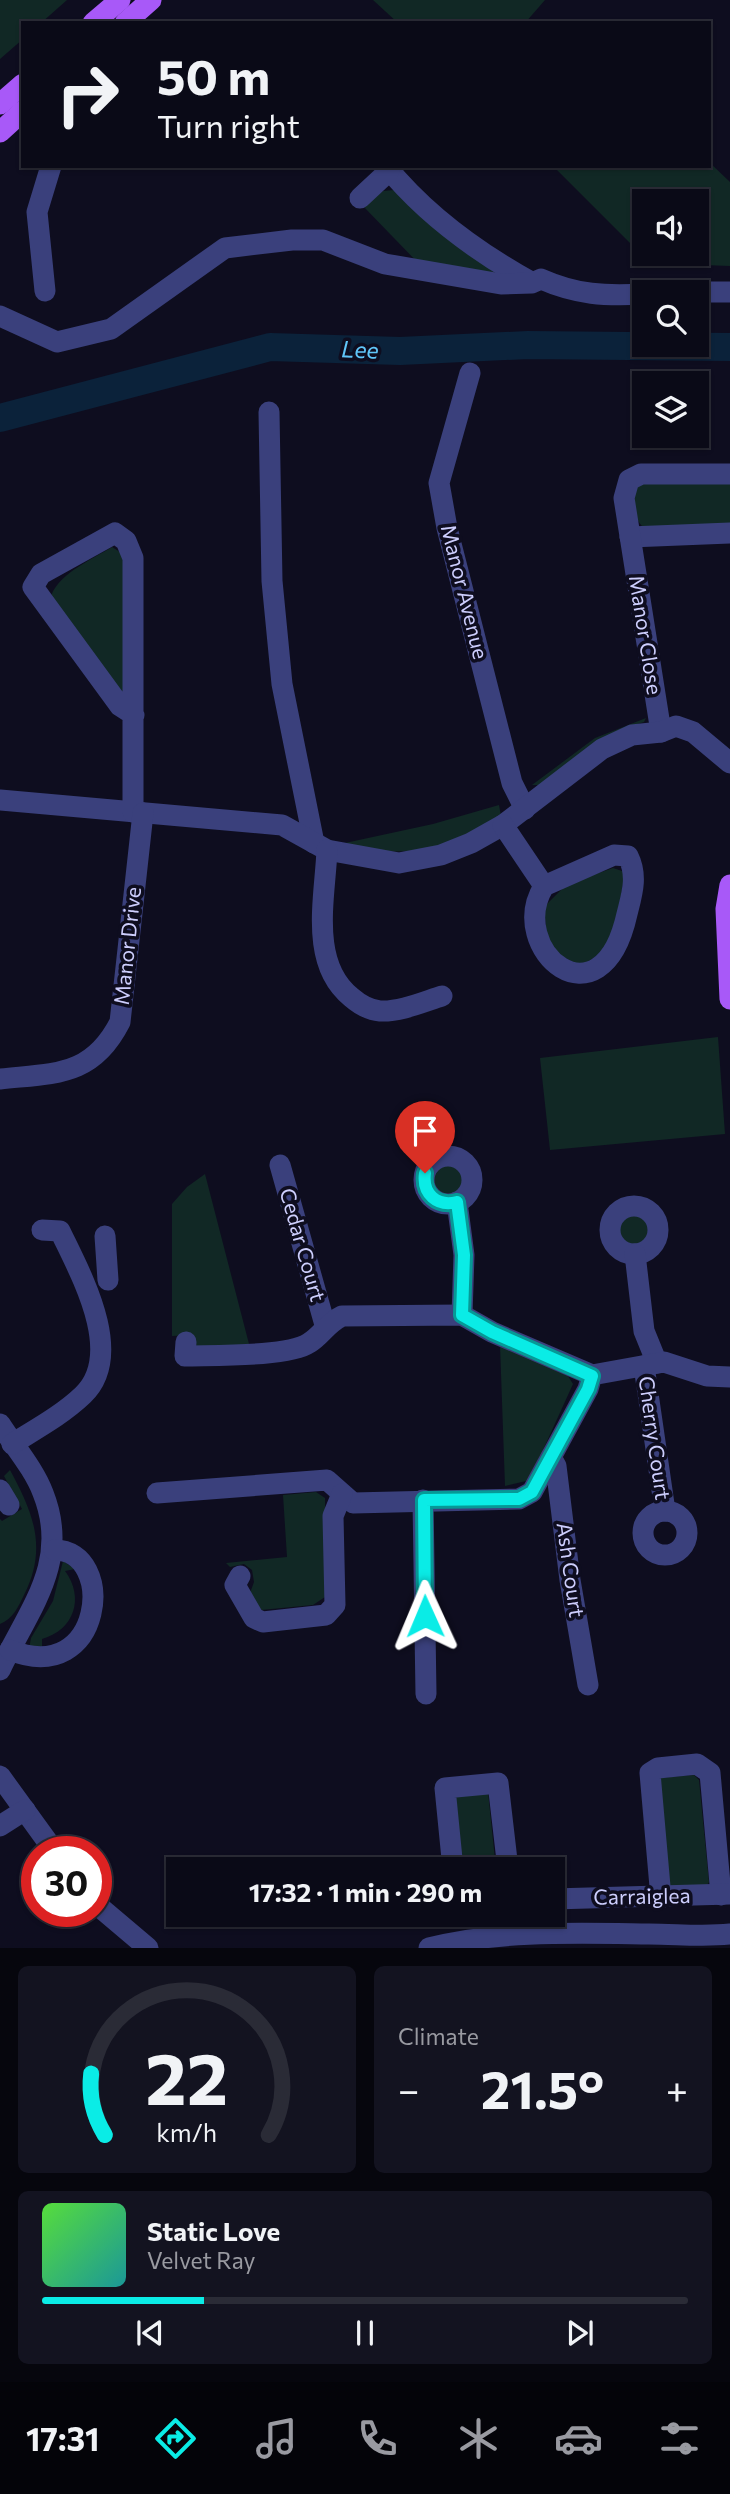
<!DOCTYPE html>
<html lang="en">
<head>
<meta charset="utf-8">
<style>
	body { margin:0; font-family:Commissioner,sans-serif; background:#131320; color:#f1f3f6; height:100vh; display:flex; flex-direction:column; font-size:26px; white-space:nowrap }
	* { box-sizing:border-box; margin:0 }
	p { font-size:23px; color:#999aa1 }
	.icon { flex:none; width:38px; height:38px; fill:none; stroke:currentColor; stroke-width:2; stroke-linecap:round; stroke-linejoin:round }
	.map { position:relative; height:1948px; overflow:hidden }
	.sheet { display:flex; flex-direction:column; gap:18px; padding:18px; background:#06060d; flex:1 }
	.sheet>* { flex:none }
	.banner { position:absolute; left:21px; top:21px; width:690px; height:147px; border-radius:0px; box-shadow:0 2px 5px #0004,0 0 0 2px #2a2b36; background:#0a0a17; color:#f1f3f6; overflow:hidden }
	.controls { position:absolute; left:632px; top:189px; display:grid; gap:14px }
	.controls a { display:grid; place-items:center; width:77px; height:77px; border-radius:0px; background:#0a0a17; box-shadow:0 2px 5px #0004,0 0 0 2px #2a2b36; font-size:35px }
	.speed { position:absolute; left:21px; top:1836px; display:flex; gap:14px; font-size:35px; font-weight:700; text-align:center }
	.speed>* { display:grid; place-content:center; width:91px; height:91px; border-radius:50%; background:#0a0a17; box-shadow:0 2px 5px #0004,0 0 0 2px #2a2b36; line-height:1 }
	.speed .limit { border:10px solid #d22; background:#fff; color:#111 }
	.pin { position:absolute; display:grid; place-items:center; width:60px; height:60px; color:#fff; margin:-72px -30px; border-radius:50% 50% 50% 0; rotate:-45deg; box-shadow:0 0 7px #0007 }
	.pin .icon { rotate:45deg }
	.me { position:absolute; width:77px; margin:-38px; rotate:359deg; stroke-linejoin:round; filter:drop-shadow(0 0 5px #0008) }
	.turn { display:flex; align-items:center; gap:24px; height:147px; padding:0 21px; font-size:32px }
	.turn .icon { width:91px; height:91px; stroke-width:2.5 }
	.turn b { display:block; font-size:49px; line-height:60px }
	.big { font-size:52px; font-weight:700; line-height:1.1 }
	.sheet .card { flex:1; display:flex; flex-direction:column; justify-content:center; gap:10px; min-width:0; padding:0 24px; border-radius:10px; background:#131320 }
	.sheet .dial { align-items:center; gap:0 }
	.dial svg { height:182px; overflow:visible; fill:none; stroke:#2a2b36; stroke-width:7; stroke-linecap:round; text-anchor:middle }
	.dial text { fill:#f1f3f6; stroke:none }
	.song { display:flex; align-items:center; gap:21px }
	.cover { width:84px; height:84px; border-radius:10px; background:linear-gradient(135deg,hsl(110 70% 55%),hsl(180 70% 35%)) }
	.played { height:7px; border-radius:4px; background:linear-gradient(90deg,#0aece6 25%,#2a2b36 25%) }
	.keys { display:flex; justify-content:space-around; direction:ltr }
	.heat { display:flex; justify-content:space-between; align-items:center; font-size:38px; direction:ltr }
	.sheet .tiles { flex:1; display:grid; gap:18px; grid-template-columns:1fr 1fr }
	.card:last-child { grid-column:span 2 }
	.trip { position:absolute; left:166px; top:1857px; width:399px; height:70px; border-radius:0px; background:#0a0a17; box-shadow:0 2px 5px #0004,0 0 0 2px #2a2b36; font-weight:700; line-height:70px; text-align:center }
	.tab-bar { display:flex; height:112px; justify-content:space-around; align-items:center; background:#040409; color:#999aa1 }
	.tab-bar .icon { width:49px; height:49px }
	.tab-bar .selected { color:#0aece6 }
	.tab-bar b { font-size:32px; color:#f1f3f6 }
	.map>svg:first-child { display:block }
	.green { fill:#112825; fill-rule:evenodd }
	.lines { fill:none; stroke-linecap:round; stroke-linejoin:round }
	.river { stroke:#0b223a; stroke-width:28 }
	.minor { stroke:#3a407c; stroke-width:21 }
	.major { stroke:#a859f8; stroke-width:21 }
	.route-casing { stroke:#069996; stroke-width:18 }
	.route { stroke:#0aece6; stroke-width:12 }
	.labels { text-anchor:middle; stroke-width:7; stroke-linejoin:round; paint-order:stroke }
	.street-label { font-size:21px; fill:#cdcefd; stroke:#0e0d1f }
	.water-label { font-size:23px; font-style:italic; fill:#60c5f8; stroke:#0e0d1f }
</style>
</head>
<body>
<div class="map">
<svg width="730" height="1948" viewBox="0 0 730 1948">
	<rect width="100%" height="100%" fill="#0e0d1f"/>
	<g class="green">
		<path d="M0 0H67L41 23H23V39L0 59Z"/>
		<path d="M373 0H545L525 23H398Z"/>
		<path d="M710 163 730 182V266L650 263 553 166H696L700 170ZM644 201H696V254H644Z"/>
		<path d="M394 190 508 274 423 268 363 206 383 191Z"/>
		<path d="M730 480V526L643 527C633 518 630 497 635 484Z"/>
		<path d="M112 547 123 554 125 696 50 600C55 575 91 560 112 547Z"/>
		<path d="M646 718 644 722 631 726 540 785H532L595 738Z"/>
		<path d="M499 805 501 816C489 824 477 834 464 840 433 852 375 857 345 843L433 824Z"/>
		<path d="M613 868 625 872 612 947 580 966 548 948 544 907 567 884Z"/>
		<path d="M718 1037 725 1134 550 1150 540 1058Z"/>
		<circle cx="448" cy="1179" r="16"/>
		<path d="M205 1174 249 1344 198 1349 192 1335 172 1336V1204L187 1187Z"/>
		<circle cx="634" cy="1230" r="16"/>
		<path d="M500 1345 568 1376 573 1384 533 1472 526 1481 505 1486Z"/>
		<path d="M10 1470C33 1513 48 1547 24 1595 18 1607 13 1619 0 1624V1519L2 1521 22 1509 4 1476Z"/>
		<path d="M316 1492 325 1498V1597L313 1605 261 1610 250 1593 254 1582 252 1570 244 1564 230 1567 226 1563 287 1557 283 1495Z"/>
		<path d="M63 1561 75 1569 65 1571C85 1598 74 1630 42 1639V1649H29L31 1638 53 1601Z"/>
		<path d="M694 1775 699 1780 709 1882 706 1887H672L666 1881 659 1778Z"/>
		<path d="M488 1792 496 1869H460L452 1796Z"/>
	</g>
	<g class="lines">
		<path class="river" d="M0 418 270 347 400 351 528 345 730 347"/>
		<g class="minor">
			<path d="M386 166C424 213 479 253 531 282"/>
			<path d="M360 198 389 171"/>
			<path d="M45 291 37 212 51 166"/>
			<path d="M665 292H730"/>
			<path d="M0 316 57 342 111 329 225 248 292 240H323L385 264 501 284 532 283 541 279C577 295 605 296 644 294"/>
			<path d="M470 373 439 483 447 528 512 783 525 809"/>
			<path d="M269 412 272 581 282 684 314 843"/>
			<path d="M630 537 730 533"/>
			<path d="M661 732 624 498 629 480 641 474H730"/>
			<path d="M0 800 282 825 327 850 399 863 441 855 471 843 503 825 602 749 632 735 661 732 676 726 693 732 730 763"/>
			<path d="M133 812V558L126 541 115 533 41 574 33 587 120 706 134 715"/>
			<path d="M503 825 544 886C505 949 601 1031 627 914 632 894 638 876 628 856L614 855 544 886"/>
			<path d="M327 850C325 898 309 963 351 997 359 1004 369 1010 380 1011 400 1012 423 1002 442 996"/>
			<path d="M0 1079C55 1073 92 1077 120 1022L143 813"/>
			<circle cx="448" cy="1180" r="24"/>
			<path d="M280 1165 325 1325"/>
			<path d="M457 1202 464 1255 462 1315"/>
			<circle cx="634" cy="1230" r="24"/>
			<path d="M105 1236 108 1280"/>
			<path d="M635 1254 644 1331 657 1363"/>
			<path d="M186 1342 185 1356C212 1355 288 1357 309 1343 322 1335 326 1324 342 1316L462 1315 492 1332 592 1375"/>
			<path d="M644 1366 665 1511"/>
			<path d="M0 1424C14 1446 34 1469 43 1493 71 1563 28 1610 0 1670"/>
			<path d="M12 1444C36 1429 62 1415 83 1395 126 1354 80 1273 60 1231L42 1230"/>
			<path d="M551 1457 556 1466 570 1580 588 1685"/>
			<path d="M0 1490 9 1505"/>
			<path d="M157 1493 327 1480 353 1503 519 1499 532 1492 588 1389 592 1375 664 1362 707 1376 730 1377"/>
			<path d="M423 1500 426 1694"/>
			<circle cx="665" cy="1533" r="22"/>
			<path d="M240 1576 235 1585 254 1618 263 1622 326 1615 335 1605 333 1516 342 1494"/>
			<path d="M10 1650C104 1688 117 1549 54 1550"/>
			<path d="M0 1776 55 1852"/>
			<path d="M0 1826 25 1810"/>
			<path d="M453 1869 445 1788 498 1783 508 1869"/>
			<path d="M661 1898 650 1773 658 1768 697 1764 710 1773 721 1895"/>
			<path d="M553 1899 730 1894"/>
			<path d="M96 1904 148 1948"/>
			<path d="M429 1948C499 1930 577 1933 649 1934 677 1934 703 1937 730 1934"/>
		</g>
		<g class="major">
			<path d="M93 23 120 0"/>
			<path d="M125 23 151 0"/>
			<path d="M0 104 23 84"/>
			<path d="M0 132 23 111"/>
			<path d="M730 885 726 909 730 999"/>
		</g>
	</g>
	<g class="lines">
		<g class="route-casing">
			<path id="route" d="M425 1616 424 1500 519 1499 532 1492 588 1389 592 1376 492 1332 462 1315 464 1255 457 1202C437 1207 422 1194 425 1173"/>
		</g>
		<use href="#route" class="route"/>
	</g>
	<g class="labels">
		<g class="street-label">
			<text transform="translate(464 592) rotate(76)" y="7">Manor Avenue</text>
			<text transform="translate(645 635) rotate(81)" y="7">Manor Close</text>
			<text transform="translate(128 946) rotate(-84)" y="7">Manor Drive</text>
			<text transform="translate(302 1245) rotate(74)" y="7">Cedar Court</text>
			<text transform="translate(654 1438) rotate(82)" y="7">Cherry Court</text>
			<text transform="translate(570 1570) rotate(82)" y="7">Ash Court</text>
			<text transform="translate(642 1897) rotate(-1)" y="7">Carraiglea</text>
		</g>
		<g class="water-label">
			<text transform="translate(360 350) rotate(2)" y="8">Lee</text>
		</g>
	</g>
</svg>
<div class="controls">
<a><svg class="icon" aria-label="sound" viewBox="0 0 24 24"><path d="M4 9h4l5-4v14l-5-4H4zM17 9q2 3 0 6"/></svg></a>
<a><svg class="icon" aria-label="search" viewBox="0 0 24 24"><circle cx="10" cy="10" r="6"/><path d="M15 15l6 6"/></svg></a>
<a><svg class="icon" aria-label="layers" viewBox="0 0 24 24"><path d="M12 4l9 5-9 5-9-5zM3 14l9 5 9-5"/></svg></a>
</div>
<div class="speed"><div class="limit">30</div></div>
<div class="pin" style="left:425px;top:1173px;background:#d93025"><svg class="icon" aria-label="arrive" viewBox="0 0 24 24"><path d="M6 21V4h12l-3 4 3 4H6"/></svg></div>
<svg class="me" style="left:425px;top:1616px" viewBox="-20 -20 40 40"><path d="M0-17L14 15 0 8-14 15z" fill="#0aece6" stroke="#fff" stroke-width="4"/></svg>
<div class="trip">17:32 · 1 min · 290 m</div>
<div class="banner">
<div class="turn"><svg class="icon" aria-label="right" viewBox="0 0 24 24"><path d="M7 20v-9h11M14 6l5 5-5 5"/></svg><div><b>50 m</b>Turn right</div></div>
</div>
</div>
<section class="sheet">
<div class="tiles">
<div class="card dial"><svg viewBox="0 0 100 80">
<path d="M14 69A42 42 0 1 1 86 69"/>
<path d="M14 69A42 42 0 0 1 8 42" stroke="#0aece6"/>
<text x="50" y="56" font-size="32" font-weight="700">22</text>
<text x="50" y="72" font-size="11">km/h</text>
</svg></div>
<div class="card"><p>Climate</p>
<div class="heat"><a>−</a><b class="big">21.5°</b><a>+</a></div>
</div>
<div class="card">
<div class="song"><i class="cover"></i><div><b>Static Love</b><p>Velvet Ray</p></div></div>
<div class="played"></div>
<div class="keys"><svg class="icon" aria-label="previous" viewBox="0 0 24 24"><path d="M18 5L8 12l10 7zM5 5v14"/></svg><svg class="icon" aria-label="pause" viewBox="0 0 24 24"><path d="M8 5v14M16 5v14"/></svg><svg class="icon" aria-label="next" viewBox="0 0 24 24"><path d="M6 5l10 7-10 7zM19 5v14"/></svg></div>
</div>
</div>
</section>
<nav class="tab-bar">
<b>17:31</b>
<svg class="icon selected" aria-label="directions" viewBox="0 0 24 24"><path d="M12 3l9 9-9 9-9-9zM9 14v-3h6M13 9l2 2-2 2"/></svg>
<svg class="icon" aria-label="music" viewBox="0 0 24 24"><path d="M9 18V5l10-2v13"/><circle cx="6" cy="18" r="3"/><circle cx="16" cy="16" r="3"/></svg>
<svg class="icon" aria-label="phone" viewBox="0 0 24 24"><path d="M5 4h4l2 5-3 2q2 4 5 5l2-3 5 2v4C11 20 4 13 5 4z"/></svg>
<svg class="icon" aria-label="climate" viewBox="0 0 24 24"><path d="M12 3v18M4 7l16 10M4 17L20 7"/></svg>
<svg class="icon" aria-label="car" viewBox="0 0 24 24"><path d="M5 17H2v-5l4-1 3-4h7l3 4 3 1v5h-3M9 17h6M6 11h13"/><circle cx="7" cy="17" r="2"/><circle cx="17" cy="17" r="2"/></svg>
<svg class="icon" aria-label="filters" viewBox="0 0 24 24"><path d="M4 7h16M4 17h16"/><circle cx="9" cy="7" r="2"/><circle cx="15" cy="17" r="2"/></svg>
</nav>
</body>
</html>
